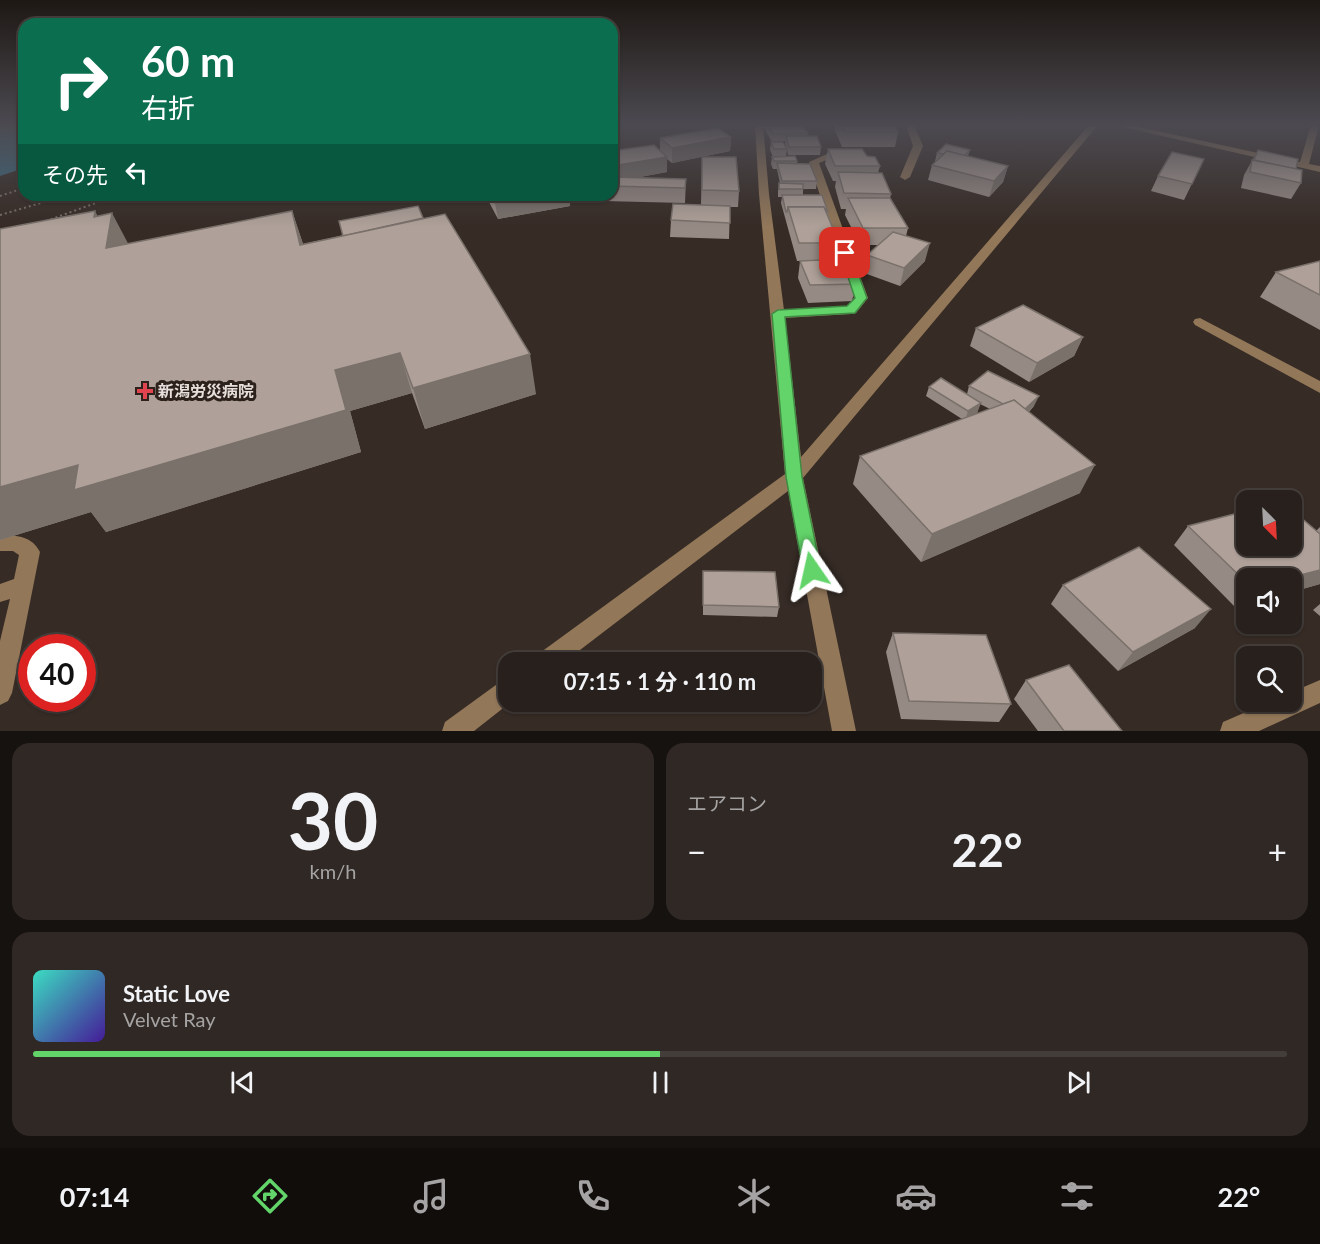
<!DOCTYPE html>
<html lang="ja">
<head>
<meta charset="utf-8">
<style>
	body { margin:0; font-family:Lato,"Noto Sans JP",sans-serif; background:#302825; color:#f1f3f6; height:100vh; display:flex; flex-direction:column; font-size:22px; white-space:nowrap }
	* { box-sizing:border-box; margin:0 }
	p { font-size:20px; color:#a5a3a3 }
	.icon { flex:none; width:33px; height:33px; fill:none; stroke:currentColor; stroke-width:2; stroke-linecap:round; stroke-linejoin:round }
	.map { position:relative; height:731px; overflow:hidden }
	.details { display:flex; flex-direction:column; gap:12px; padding:12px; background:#16120f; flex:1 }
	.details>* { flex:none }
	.banner { position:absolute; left:18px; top:18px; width:600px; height:183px; border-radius:18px; box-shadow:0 2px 4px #0004,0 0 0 2px #443e3b; background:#0b6e4f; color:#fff; overflow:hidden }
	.needle { width:39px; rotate:156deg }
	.buttons { position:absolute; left:1236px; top:490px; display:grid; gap:12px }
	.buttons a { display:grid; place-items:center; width:66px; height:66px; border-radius:12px; background:#28201c; box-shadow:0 2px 4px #0004,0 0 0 2px #443e3b; font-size:30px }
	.speed { position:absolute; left:18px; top:634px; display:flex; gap:12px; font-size:30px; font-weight:700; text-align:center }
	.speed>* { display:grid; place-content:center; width:78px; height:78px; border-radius:50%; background:#28201c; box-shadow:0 2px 4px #0004,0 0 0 2px #443e3b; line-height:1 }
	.speed .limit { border:9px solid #d22; background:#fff; color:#111 }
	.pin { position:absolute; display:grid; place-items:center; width:51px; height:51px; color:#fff; margin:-26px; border-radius:12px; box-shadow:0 3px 9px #0006 }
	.me { position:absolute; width:66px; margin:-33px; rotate:349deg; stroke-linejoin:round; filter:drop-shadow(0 0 4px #0008) }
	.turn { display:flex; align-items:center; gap:21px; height:126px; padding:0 24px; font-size:27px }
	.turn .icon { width:78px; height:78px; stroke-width:2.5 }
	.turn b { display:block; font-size:42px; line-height:51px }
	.then { display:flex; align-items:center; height:57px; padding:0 24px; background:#0003; gap:12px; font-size:22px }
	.big { font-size:45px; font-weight:700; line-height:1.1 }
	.details .card { flex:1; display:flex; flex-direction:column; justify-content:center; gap:9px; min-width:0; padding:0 21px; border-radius:18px; background:#302825 }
	.details .dial { align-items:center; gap:0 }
	.dial b { font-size:78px; line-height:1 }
	.song { display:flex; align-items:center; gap:18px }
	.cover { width:72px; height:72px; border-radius:9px; background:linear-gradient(135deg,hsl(170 70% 55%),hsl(260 70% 35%)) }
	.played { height:6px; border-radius:3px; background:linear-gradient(90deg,#62d469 50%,#443e3b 50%) }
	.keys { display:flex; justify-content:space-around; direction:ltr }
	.heat { display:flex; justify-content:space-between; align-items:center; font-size:33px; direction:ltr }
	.details .tiles { flex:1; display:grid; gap:12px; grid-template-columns:1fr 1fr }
	.card:last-child { grid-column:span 2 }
	.trip { position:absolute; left:498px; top:652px; width:324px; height:60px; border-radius:18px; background:#28201c; box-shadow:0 2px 4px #0004,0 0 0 2px #443e3b; font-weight:700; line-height:60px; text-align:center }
	.tabs { display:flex; height:96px; justify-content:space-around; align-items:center; background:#100d0b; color:#a5a3a3 }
	.tabs .icon { width:42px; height:42px }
	.tabs .on { color:#62d469 }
	.tabs b { font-size:27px; color:#f1f3f6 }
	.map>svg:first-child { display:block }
	.water { fill:#3d6b80 }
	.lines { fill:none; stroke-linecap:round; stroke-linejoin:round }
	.path { stroke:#786e69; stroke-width:2; stroke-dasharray:2 3; stroke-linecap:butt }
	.minor { fill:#927759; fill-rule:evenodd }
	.wall { fill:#968a84; fill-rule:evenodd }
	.shaded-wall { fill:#7a716b }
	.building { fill:#afa199; stroke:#7a716b; stroke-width:1.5 }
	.route { fill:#62d469; stroke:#408a44; stroke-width:1.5 }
	.health-dot { fill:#e0444e; stroke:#2c211b; stroke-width:2 }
	.labels { text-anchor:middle; stroke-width:6; stroke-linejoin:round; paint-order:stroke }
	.poi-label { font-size:16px; font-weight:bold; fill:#e7dfdb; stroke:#2c211b; text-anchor:start }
</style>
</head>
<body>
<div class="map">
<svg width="1320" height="731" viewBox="0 0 1320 731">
	<rect width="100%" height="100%" fill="#362b25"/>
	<path class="water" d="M0 125H24V168L0 176Z"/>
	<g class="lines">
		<g class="path">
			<path d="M0 196 24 188"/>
			<path d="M0 215 68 195"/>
			<path d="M46 221 118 195"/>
		</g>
		<g class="minor">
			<path d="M755 125H763L769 194 784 310 847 306 854 298 809 162 836 150 841 153 839 155 819 163 868 298 856 313 851 314 785 318 801 457 1089 125H1098L803 478 856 731H832L788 491 563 663H534L537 655 785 474 759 194Z"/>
			<path d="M906 125H914L923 146 910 177 905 180 900 177 913 146Z"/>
			<path d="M1114 125H1130L1300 162 1311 125H1319L1309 164 1320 166V172Z"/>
			<path d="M1200 318 1320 381V393L1195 325 1193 322 1195 319Z"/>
			<path d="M0 535C16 535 32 536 40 552L12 693 8 701 0 705V641L10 599 0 602V584L14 579 19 555 13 551H0Z"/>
			<path d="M508 679V702H511L474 731H442L445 722 500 682Z"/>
			<path d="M1320 680V703L1259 731H1220L1223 722 1269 702H1292V692Z"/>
		</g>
	</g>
	<g class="wall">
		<path d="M765 125H802L808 133 807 136 821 147 820 155H788L787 150 786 156 797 161V164L817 181 816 189H803V195L828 212V215L839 243 836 260 856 284 852 301 808 303 798 278 800 261H812H797L781 203 782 197H778V191L780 183 777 169H773L771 164 772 157H773L770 150 771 142 786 148 785 141 772 142 764 128Z"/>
		<path d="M834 125H894L898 132 895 147H842L834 128Z"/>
		<path d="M731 137 730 151 672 163 667 159V172L635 178 686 179 685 203 604 201 603 195H612V151L660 150V138Z"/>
		<path d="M828 149 867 156 880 166 878 173 891 194 890 198 908 228 906 236 925 261 900 286 864 273 867 255 879 245H860L845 215 846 209H841L835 187 836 181H833L825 164Z"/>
		<path d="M970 150 968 156 1008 166 1003 182 989 197 928 180 932 165 937 161H935L937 153Z"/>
		<path d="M1258 150 1296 169 1301 183 1291 199 1241 188 1244 175Z"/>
		<path d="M702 157 739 191 738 207H730L729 239 670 237 671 220 701 205Z"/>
		<path d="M1204 159 1184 200 1151 191 1158 176Z"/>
		<path d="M488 195H569L570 206 498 219 489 202Z"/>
		<path d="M292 211 303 244 423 218 536 394 425 429 412 393 350 411 361 452 106 532 91 512 0 540V229L97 216 128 244Z"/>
		<path d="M1320 261V330L1260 297 1276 272Z"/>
		<path d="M976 328 1083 337 1074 356 1029 382 970 346Z"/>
		<path d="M969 386 1034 406 1029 412 1080 493 921 562 853 484 860 456 962 419 926 396 929 387 967 394ZM980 404 990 409 974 415 977 413Z"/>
		<path d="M1188 526 1316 531 1320 527V584L1292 592V579H1246V604L1235 607 1174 545Z"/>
		<path d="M703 571 779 607 777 617 703 615Z"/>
		<path d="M1063 585 1195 628 1118 671 1051 604Z"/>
		<path d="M1320 604V616L1313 610Z"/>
		<path d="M893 633 1011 704 999 722 901 719 886 652Z"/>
		<path d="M1026 680 1122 731H1038L1014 699Z"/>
	</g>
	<g class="shaded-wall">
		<path d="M731 137 730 151 672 163V148Z"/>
		<path d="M667 157V172L612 182V166Z"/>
		<path d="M1008 166 1003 182 989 197 994 181Z"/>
		<path d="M541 195H569L570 206 498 219 495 203Z"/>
		<path d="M95 211 108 236 112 213 131 249 106 248 94 217Z"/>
		<path d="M292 211 304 247 300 245Z"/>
		<path d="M930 243 925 261 900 286 904 268Z"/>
		<path d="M1083 337 1074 356 1029 382 1037 363Z"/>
		<path d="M400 353 412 393 350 411 361 452 106 532 91 512 0 540V487L78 465 335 370Z"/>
		<path d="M530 354 536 394 425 429 413 388Z"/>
		<path d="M1039 396 1034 406 1017 423 1021 413Z"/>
		<path d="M981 403 977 413 965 421 968 411Z"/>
		<path d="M1095 465 1080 493 921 562 932 534Z"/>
		<path d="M1320 570V584L1292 592V579H1285Z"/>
		<path d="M1246 594V604L1235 607Z"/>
		<path d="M1211 609 1195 628 1118 671 1133 652Z"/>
	</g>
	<g class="building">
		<path d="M767 125H802L808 133 773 134Z"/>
		<path d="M841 125H894L898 132H845Z"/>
		<path d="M718 128 731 137 672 148 660 138Z"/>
		<path d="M786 136H817L821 147H789Z"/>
		<path d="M771 142H783L787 149H774Z"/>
		<path d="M946 144 970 150 964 156 947 151 944 154 937 153Z"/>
		<path d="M654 145 667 157 612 166V151Z"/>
		<path d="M828 149H862L867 156 875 157 880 166H835Z"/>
		<path d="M1258 150 1298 159 1296 169 1254 160Z"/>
		<path d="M947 151 1008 166 994 181 932 165Z"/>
		<path d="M1172 152 1204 159 1192 184 1158 176Z"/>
		<path d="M795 156 797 161H774L772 157Z"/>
		<path d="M702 157H736L739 191 702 190Z"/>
		<path d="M1252 160 1302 170 1301 183 1250 172Z"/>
		<path d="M777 163 810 164 817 181H782Z"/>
		<path d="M838 172 882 173 891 194 844 193Z"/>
		<path d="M612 177 686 179 685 188 612 186Z"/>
		<path d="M779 183 803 184V189H779Z"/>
		<path d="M491 195H541L495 203Z"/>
		<path d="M782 195H822L828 212H827L824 207H788L787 212H786Z"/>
		<path d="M848 198H890L908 228H863Z"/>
		<path d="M673 204 730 206V223L671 220Z"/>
		<path d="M418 206 423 218 343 236 339 221Z"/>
		<path d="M788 207H824L839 243H799Z"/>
		<path d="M95 211 94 217 112 213 106 248 292 211 300 245 445 214 530 354 413 388 400 353 335 370 346 410 74 490 78 465 0 487V229Z"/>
		<path d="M893 232 930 243 904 268 867 255Z"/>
		<path d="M843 259 856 284 810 285 800 261Z"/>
		<path d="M1320 261V295L1276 272Z"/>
		<path d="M1023 305 1083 337 1037 363 976 328Z"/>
		<path d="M988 371 1039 396 1025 409 1014 400 1003 404 969 386Z"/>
		<path d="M941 378 981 403 968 411 929 387Z"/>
		<path d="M1014 400 1095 465 932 534 860 456Z"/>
		<path d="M1292 510 1320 534V570L1285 579H1246V582L1188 526 1246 511V546H1292Z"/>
		<path d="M1139 547 1211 609 1133 652 1063 585Z"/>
		<path d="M703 571 775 572 779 607 703 605Z"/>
		<path d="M893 633 986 635 1011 704 909 701Z"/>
		<path d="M1069 665 1122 731H1064L1026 680Z"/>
	</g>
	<linearGradient id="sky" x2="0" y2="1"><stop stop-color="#1e1814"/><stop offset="0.55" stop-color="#4c4a51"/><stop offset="1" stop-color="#4c4a51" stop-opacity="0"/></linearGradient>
	<rect width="1320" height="227" fill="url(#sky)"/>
	<path class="route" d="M845 249 851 253 867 298 855 313 785 317 802 477 821 570 819 575 812 577 806 575 803 570 786 477 772 314 778 310 847 306 855 298 840 253Z"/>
	<path class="health-dot" d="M142 382h6v6h6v6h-6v6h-6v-6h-6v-6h6z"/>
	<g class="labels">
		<g class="poi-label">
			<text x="158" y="397">新潟労災病院</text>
		</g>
	</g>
</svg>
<div class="buttons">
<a><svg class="needle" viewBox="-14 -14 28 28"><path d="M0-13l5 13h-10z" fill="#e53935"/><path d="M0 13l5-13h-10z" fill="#a5a3a3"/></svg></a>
<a><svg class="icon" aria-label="sound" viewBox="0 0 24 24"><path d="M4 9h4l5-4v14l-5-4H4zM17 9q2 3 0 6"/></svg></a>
<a><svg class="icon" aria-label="search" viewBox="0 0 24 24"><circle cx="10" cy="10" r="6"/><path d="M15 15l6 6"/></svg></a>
</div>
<div class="speed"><div class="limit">40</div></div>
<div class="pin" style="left:845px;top:253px;background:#d93025"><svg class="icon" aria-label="arrive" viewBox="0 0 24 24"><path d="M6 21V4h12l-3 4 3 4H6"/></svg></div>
<svg class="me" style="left:812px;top:570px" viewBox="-20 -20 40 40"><path d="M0-17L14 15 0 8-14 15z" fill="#62d469" stroke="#fff" stroke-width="4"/></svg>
<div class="trip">07:15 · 1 分 · 110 m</div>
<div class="banner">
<div class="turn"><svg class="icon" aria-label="right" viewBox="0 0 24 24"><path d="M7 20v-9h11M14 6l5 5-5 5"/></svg><div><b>60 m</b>右折</div></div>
<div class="then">その先<svg class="icon" aria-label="left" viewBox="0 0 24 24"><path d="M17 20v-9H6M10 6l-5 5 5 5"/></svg></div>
</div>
</div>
<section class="details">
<div class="tiles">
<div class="card dial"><b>30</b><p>km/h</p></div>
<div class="card"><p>エアコン</p>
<div class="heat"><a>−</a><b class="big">22°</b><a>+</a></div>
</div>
<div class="card">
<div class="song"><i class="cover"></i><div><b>Static Love</b><p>Velvet Ray</p></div></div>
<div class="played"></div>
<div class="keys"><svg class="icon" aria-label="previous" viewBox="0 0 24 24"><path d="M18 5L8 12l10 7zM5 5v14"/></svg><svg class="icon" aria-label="pause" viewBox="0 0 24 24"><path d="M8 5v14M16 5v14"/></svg><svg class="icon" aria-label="next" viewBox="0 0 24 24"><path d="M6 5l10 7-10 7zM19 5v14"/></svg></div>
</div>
</div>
</section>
<nav class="tabs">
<b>07:14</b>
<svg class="icon on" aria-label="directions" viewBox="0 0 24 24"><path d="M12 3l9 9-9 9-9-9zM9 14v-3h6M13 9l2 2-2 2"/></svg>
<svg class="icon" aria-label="music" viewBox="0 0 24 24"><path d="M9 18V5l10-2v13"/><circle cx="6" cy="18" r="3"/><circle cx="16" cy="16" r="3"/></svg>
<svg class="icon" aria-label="phone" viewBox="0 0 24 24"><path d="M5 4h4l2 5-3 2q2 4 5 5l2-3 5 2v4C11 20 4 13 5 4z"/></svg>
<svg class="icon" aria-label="climate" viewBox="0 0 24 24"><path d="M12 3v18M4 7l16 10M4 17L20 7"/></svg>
<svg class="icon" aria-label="car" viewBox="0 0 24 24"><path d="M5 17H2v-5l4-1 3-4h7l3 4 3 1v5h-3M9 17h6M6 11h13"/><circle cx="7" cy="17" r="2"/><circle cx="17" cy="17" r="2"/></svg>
<svg class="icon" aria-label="filters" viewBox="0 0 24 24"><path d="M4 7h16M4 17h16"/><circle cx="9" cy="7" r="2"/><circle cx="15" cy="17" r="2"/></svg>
<b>22°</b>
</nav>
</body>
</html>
